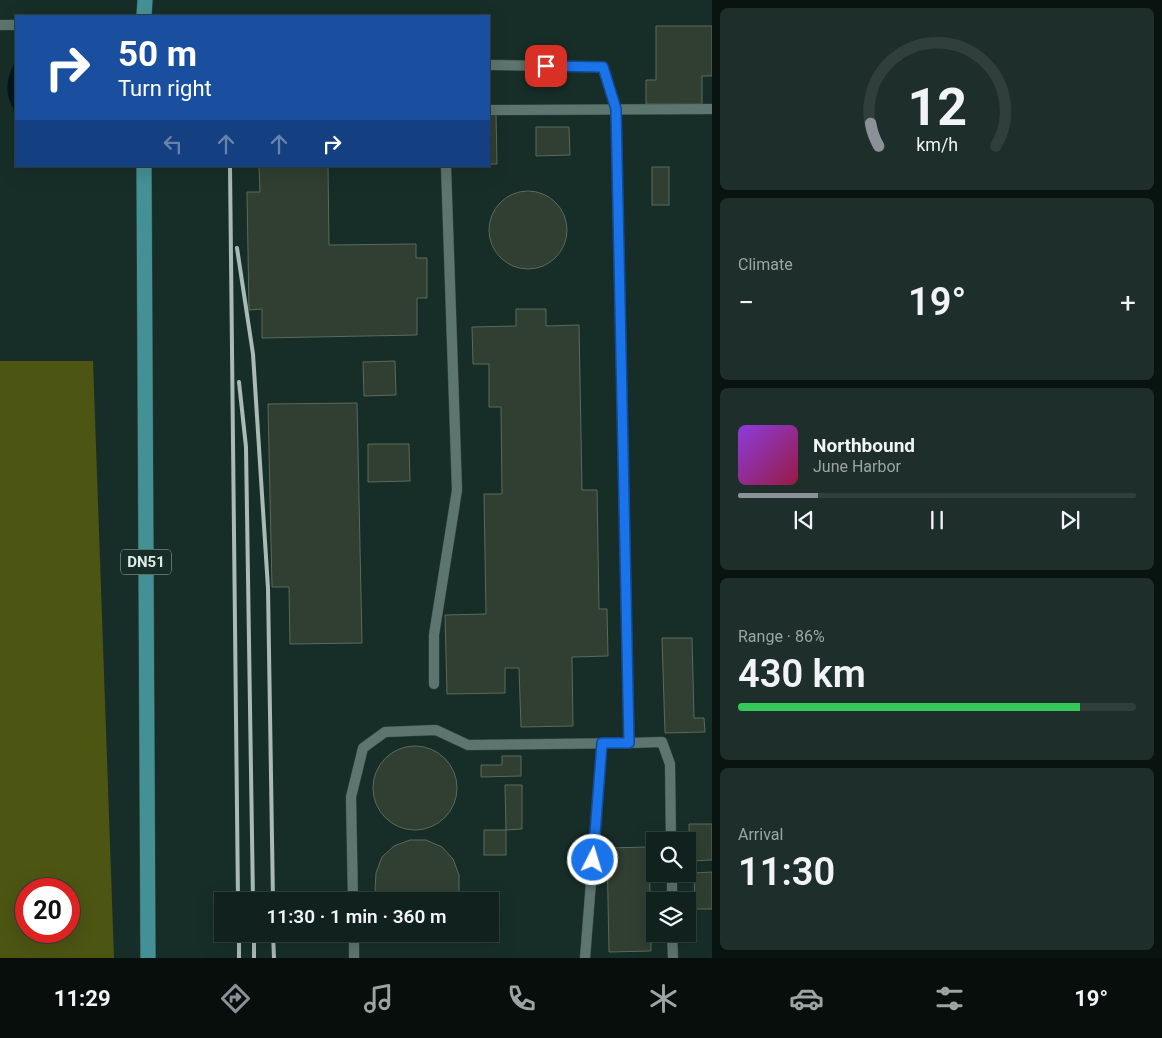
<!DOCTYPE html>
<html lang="en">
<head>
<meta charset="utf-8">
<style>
	body { margin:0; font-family:Roboto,sans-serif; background:#1e2f2b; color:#f1f3f6; height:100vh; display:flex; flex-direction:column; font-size:19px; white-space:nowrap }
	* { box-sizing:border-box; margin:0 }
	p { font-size:16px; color:#9ca4a4 }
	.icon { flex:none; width:28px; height:28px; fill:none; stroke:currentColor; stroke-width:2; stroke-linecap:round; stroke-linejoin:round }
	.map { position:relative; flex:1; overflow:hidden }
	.panel { display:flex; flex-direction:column; gap:8px; padding:8px; background:#091310; width:450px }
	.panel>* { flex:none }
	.guide { position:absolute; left:15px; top:15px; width:475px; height:152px; border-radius:0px; box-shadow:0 5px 20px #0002,0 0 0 1px #303f3c; background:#1a4fa0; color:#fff; overflow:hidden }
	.fabs { position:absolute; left:646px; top:832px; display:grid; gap:10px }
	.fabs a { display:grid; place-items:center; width:50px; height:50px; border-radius:0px; background:#11221e; box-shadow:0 5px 20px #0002,0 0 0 1px #303f3c; font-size:25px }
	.speed { position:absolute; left:15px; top:878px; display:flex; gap:10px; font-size:25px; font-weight:700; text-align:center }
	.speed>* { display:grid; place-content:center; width:65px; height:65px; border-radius:50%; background:#11221e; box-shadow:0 5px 20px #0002,0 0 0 1px #303f3c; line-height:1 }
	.speed .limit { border:8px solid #d22; background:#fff; color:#111 }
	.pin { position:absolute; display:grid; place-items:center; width:42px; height:42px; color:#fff; margin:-21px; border-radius:10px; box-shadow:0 2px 8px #0006 }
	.me { position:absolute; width:55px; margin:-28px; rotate:5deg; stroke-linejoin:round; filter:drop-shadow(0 0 4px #0008) }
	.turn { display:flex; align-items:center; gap:18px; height:105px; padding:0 20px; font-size:22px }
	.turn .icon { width:65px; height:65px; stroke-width:2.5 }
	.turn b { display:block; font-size:35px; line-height:42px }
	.lanes { display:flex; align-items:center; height:48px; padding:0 20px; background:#0003; justify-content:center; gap:25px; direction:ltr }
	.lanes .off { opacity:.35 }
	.big { font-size:38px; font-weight:600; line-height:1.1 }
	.panel .widget { flex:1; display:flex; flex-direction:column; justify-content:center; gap:8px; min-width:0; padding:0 18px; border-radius:8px; background:#1e2f2b }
	.panel .dial { align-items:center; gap:0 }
	.dial svg { height:130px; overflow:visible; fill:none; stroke:#303f3c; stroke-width:7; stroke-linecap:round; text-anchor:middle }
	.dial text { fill:#f1f3f6; stroke:none }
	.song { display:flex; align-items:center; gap:15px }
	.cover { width:60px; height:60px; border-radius:8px; background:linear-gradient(135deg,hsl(270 70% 55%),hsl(340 70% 35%)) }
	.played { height:5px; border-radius:2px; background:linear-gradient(90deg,#8c9099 20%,#303f3c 20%) }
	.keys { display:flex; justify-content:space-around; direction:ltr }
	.heat { display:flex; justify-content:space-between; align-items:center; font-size:28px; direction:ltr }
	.charge { height:8px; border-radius:4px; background:linear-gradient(90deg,#34c759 86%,#303f3c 0) }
	.trip { position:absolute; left:214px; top:892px; width:285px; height:50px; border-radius:0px; background:#11221e; box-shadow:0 5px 20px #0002,0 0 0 1px #303f3c; font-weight:600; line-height:50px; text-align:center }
	.dock { display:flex; height:80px; justify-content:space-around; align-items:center; background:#070e0c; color:#9ca4a4 }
	.dock .icon { width:35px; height:35px }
	.dock .on { color:#8c9099 }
	.dock b { font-size:22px; color:#f1f3f6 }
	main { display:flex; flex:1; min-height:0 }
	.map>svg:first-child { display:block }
	.green { fill:#4d5513; fill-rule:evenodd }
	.water { fill:#021621 }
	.building { fill:#303f31; stroke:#5a6a5b }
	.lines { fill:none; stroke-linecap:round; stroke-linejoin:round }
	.service-casing { stroke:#364944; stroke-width:11 }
	.primary-casing { stroke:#364944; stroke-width:16 }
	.service { stroke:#5c756e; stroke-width:10 }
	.primary { stroke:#449195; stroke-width:15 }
	.rail { stroke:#aabab5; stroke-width:4 }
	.route-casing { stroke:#114b97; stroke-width:12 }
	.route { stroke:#1a73e8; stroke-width:9 }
	.labels { text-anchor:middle; stroke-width:5; stroke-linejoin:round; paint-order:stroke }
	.shield { fill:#172e28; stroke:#a2b3ae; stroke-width:1 }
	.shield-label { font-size:15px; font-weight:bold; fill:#deece7 }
</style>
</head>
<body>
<main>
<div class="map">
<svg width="712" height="958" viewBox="0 0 712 958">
	<rect width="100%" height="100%" fill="#172e28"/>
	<path class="green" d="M0 361H93L114 958H0ZM26 889H69V931H26Z"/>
	<path class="water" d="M16 61V113C4 95 5 79 16 61Z"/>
	<g class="building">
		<path d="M656 26H712V76H702V104H646V80H656Z"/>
		<path d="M496 114 497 164H489V115Z"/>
		<path d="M536 127H569L570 155 536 156Z"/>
		<path d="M259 166H328L329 245 416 244V258H427V298H417V335L262 338V309L249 310 247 192H260Z"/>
		<rect x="652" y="167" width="17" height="38"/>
		<circle cx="528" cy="230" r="39"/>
		<path d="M516 309H546V326L579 325 582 490H597L599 609H607L608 656 572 657 573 726 521 727 519 668H505V693L447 694 445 615 486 614 484 494H502L501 407H489V364H473L472 327 516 326Z"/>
		<path d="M395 361 396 395 364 396 363 362Z"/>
		<path d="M357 403 362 643 290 644 289 587H272L268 404Z"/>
		<path d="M368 444H409L410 481 368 482Z"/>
		<path d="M662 638H692L694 718H704L705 732 665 733Z"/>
		<circle cx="415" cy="788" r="42"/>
		<path d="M502 756H521V776L481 777V765H502Z"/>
		<path d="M505 785H522V829L506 830Z"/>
		<path d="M689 824H712V860L690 861Z"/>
		<rect x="484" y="830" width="22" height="25"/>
		<path d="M410 840H426L442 847 453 859 459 875V891L454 901H380L375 889 376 873 382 857 394 846Z"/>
		<path d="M649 847 651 951 609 952 607 848Z"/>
		<path d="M712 872V909H695L694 873Z"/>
	</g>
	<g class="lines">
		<g class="service-casing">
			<g id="service">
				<path d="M0 25H16"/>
				<path d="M489 110 712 109"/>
				<path d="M434 684V635L457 490 446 166"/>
				<path d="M629 743 662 742 670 764 671 841"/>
				<path d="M672 874V901"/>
				<path d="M353 901 351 797 363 748 385 732 436 730 468 745 629 743 616 109 603 67 489 65"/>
				<path d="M354 934V958"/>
				<path d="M672 934 673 958"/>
				<path d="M585 958 602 743"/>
			</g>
		</g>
		<g class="primary-casing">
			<g id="primary">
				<path d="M144 16 145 0"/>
				<path d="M144 166 148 958"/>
			</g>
		</g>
		<use href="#service" class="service"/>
		<use href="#primary" class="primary"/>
		<g class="rail">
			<path d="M230 166 238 901"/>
			<path d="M237 248 253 354 268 588 273 901"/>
			<path d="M239 382 246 447 253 901"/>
			<path d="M239 934V958"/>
			<path d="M254 934V958"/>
			<path d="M273 934 274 958"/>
		</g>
	</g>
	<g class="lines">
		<g class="route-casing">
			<path id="route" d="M546 66 603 67 616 109 629 743H602L593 860"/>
		</g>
		<use href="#route" class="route"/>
	</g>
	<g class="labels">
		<rect class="shield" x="121" y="549.5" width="50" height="25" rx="4"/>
		<g class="shield-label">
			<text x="146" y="567">DN51</text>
		</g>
	</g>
</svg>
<div class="fabs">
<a><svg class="icon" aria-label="search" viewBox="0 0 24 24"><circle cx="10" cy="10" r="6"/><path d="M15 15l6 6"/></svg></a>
<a><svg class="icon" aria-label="layers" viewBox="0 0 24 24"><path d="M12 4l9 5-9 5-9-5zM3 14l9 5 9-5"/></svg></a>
</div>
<div class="speed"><div class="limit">20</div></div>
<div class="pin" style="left:546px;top:66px;background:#d93025"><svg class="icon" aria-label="arrive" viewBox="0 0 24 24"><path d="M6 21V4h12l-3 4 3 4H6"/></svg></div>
<svg class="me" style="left:593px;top:860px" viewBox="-20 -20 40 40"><circle r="17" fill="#1a73e8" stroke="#fff" stroke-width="3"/><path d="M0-11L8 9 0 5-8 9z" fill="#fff"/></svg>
<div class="trip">11:30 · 1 min · 360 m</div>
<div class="guide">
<div class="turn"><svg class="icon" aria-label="right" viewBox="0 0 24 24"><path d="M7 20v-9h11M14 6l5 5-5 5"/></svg><div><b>50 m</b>Turn right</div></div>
<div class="lanes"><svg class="icon off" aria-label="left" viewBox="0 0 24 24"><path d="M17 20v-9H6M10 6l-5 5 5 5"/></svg><svg class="icon off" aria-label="ahead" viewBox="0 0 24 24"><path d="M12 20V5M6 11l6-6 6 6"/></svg><svg class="icon off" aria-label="ahead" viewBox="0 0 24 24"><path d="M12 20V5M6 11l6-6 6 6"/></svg><svg class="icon" aria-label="right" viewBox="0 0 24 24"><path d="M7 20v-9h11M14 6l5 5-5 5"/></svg></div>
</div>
</div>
<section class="panel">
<div class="widget dial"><svg viewBox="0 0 100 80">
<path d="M14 69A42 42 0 1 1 86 69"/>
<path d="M14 69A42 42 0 0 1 9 55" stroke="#8c9099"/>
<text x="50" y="56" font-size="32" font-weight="700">12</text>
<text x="50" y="72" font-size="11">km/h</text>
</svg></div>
<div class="widget"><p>Climate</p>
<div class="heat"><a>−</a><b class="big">19°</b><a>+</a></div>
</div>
<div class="widget">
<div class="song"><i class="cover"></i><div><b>Northbound</b><p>June Harbor</p></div></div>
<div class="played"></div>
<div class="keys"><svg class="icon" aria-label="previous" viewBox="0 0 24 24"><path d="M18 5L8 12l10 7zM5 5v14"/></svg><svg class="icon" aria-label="pause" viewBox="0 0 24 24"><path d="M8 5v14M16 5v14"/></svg><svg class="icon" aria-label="next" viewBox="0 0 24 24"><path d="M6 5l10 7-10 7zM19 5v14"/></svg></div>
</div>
<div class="widget"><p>Range · 86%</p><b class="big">430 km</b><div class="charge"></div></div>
<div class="widget"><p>Arrival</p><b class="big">11:30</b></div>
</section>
</main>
<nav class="dock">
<b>11:29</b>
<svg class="icon on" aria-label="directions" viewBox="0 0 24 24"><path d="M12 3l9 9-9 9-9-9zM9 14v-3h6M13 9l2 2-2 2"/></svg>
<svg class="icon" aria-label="music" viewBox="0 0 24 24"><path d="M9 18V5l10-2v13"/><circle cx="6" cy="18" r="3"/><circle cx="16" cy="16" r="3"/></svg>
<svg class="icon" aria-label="phone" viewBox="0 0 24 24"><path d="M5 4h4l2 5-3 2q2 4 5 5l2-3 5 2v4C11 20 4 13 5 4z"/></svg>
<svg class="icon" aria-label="climate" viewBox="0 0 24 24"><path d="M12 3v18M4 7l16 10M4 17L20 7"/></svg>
<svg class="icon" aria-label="car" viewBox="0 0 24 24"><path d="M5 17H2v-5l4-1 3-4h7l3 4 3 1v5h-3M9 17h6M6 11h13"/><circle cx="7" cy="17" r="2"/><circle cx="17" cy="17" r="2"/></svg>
<svg class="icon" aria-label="filters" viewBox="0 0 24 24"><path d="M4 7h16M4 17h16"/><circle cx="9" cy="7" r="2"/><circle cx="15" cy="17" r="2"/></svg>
<b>19°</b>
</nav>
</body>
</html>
